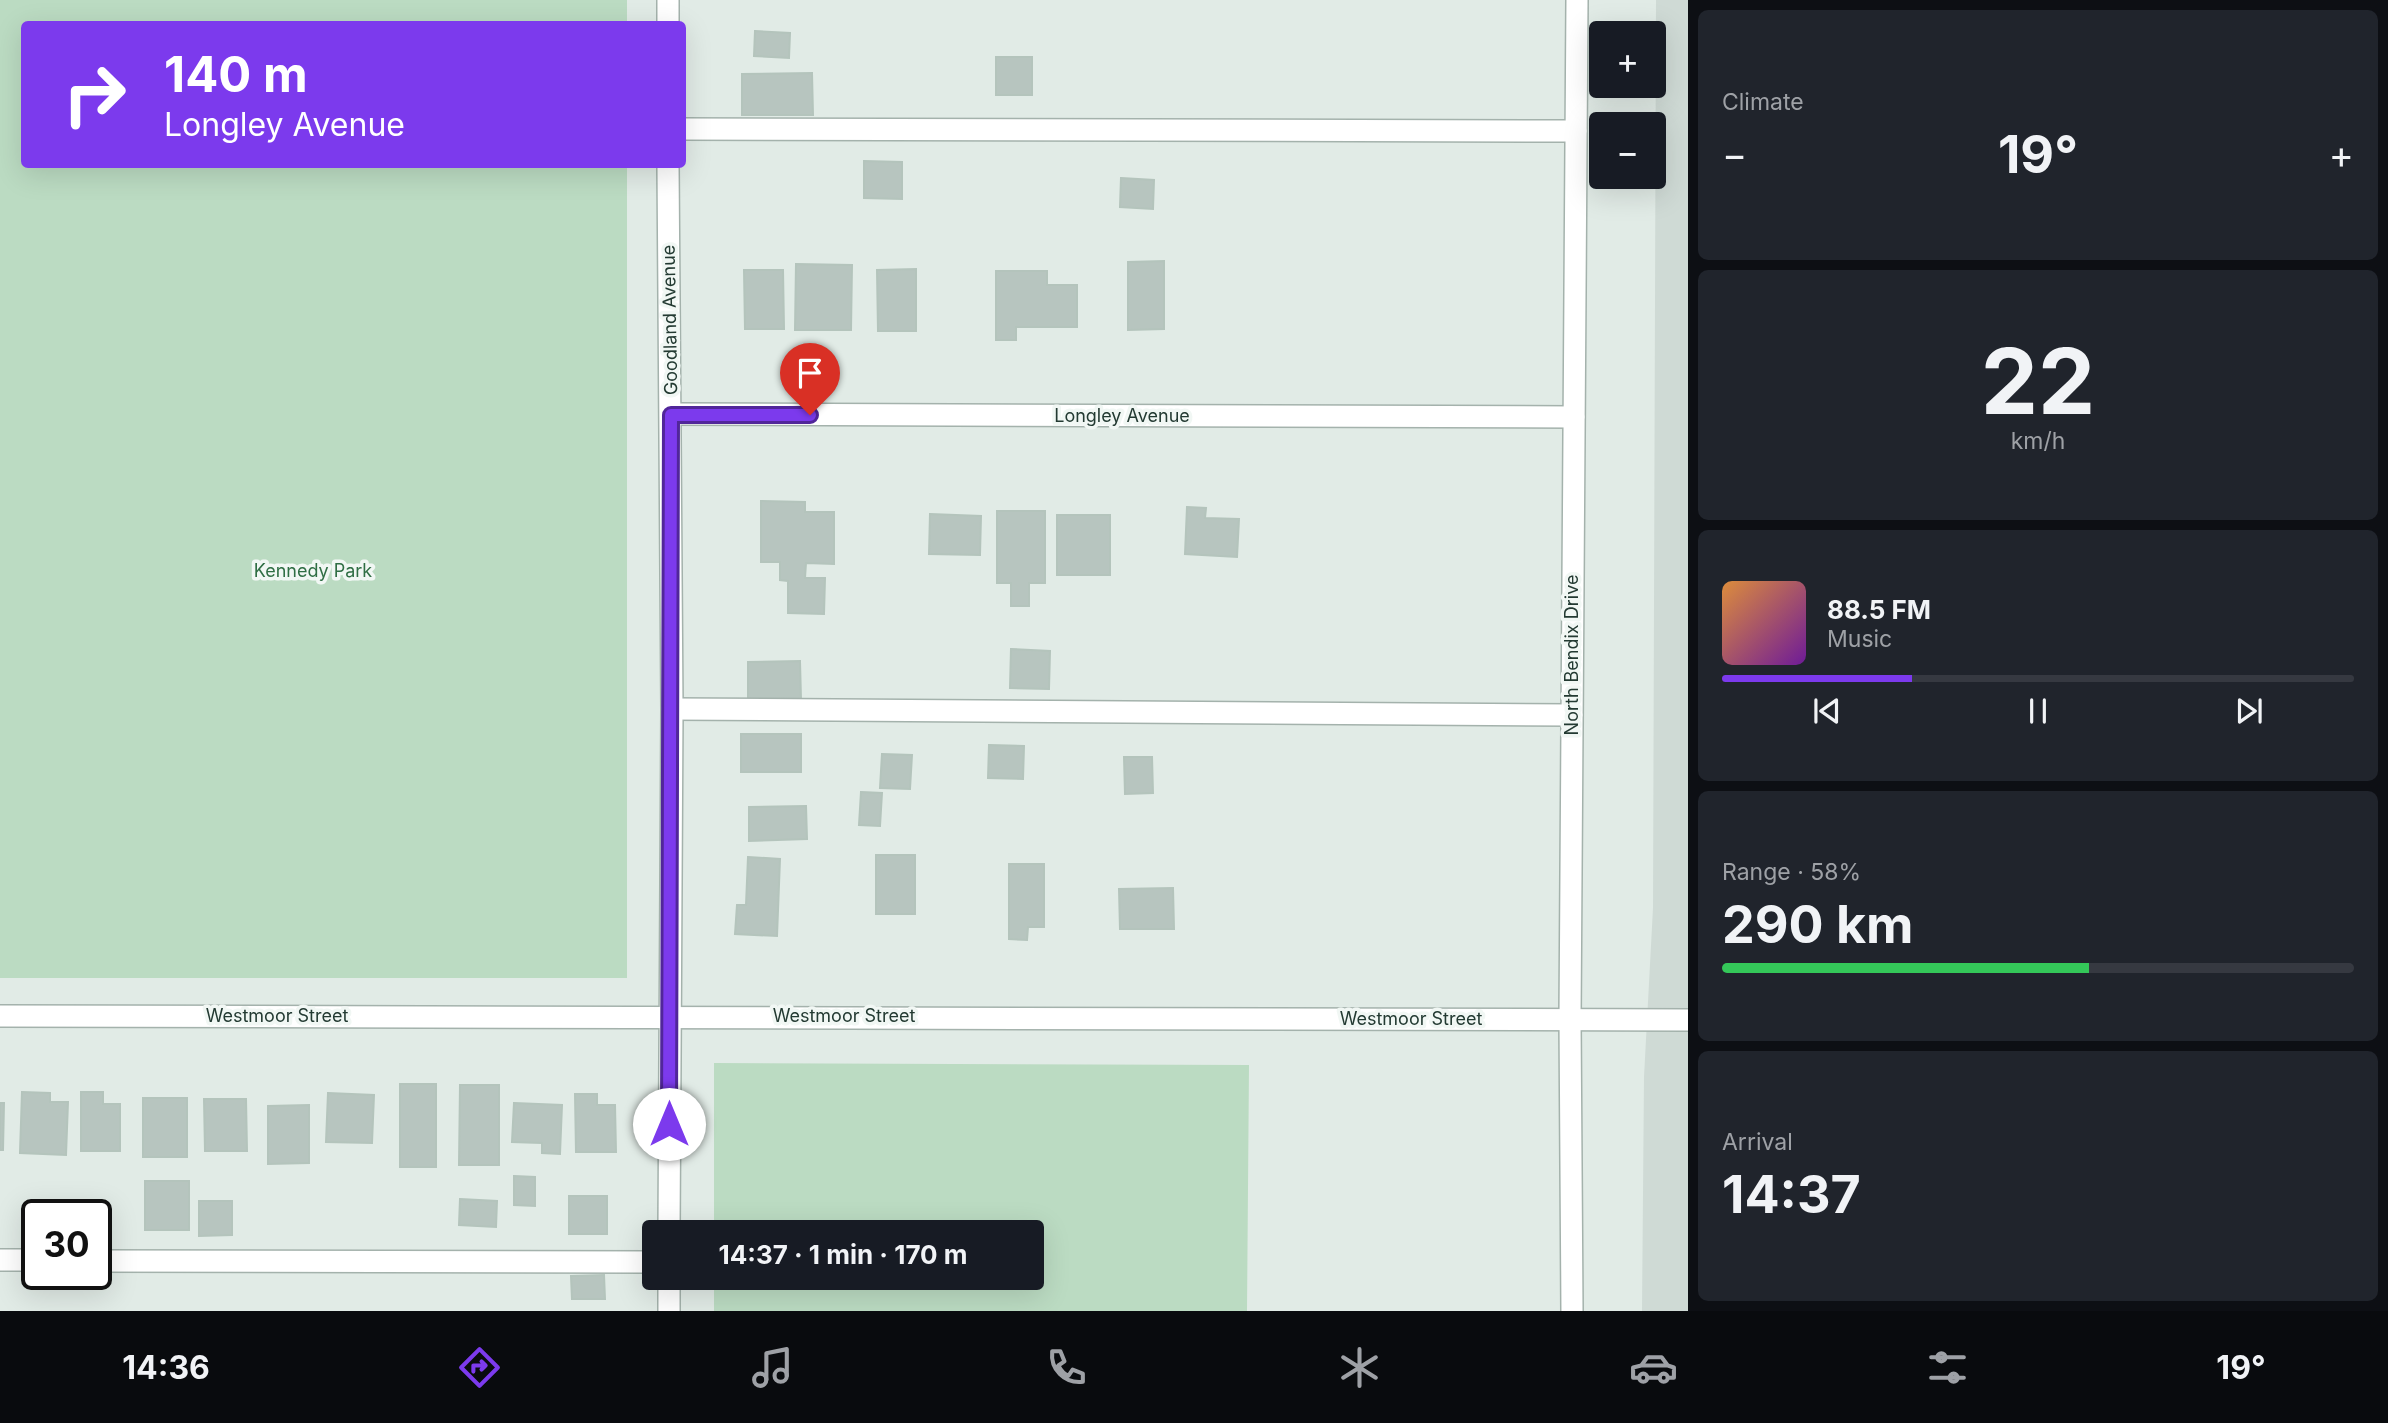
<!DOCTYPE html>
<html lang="en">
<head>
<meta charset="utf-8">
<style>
	body { margin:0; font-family:Inter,sans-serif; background:#20242c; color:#f1f3f6; height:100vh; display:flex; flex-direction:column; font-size:26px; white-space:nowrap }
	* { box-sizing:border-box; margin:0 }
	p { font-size:23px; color:#9ea1a6 }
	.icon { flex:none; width:38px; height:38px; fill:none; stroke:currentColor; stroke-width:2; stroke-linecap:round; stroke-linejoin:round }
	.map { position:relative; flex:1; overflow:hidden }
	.drawer { display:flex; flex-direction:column; gap:10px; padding:10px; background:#0d0f14; width:700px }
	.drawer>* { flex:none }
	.guide { position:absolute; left:21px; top:21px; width:665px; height:147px; border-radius:7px; box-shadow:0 7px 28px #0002; background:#7c3aed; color:#fff; overflow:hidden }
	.tools { position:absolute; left:1589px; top:21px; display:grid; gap:14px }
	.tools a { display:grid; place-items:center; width:77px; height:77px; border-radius:7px; background:#171b24; box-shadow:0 7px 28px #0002; font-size:35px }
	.speed { position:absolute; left:21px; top:1199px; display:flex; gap:14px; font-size:35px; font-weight:700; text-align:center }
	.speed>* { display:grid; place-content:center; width:91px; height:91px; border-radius:50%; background:#171b24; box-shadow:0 7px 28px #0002; line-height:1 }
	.speed .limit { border:4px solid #111; border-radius:10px; background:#fff; color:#111 }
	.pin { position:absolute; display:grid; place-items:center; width:60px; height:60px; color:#fff; margin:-72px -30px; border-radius:50% 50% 50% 0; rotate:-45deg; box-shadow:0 0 7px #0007 }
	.pin .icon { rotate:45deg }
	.me { position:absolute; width:77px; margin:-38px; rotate:0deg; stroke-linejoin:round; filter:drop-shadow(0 0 5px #0008) }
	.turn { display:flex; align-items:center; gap:24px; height:147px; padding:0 28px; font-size:32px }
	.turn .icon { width:91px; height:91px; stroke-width:2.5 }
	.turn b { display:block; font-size:49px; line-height:60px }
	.big { font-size:52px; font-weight:700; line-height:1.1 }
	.drawer .tile { flex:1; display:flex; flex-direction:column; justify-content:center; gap:10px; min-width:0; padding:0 24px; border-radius:10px; background:#20242c }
	.drawer .dial { align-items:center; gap:0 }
	.dial b { font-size:91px; line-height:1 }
	.song { display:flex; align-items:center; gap:21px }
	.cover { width:84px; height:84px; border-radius:10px; background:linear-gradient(135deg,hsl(30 70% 55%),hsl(280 70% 35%)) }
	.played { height:7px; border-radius:4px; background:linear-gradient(90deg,#7c3aed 30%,#363941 30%) }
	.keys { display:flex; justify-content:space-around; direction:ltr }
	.heat { display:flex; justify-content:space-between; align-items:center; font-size:38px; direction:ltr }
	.charge { height:10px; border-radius:5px; background:linear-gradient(90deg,#34c759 58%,#363941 0) }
	.trip { position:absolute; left:642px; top:1220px; width:402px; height:70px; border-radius:7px; background:#171b24; box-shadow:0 7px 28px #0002; font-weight:700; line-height:70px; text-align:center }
	.dock { display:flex; height:112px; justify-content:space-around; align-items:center; background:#090b0e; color:#9ea1a6 }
	.dock .icon { width:49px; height:49px }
	.dock .selected { color:#7c3aed }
	.dock b { font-size:32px; color:#f1f3f6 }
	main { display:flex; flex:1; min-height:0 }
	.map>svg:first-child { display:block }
	.built { fill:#cfdad5 }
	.green { fill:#bbdbc2 }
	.building { fill:#b7c5bf; stroke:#b4c4bc; stroke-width:2 }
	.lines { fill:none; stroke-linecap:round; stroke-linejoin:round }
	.minor-casing { stroke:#a4b2ac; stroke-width:24 }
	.minor { stroke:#fff; stroke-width:21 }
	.route-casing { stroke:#51269a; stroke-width:18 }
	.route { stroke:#7c3aed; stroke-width:12 }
	.labels { text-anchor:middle; stroke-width:7; stroke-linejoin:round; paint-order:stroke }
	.street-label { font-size:18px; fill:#233a32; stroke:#f1f7f4 }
	.park-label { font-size:18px; fill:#2f6e44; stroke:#f1f7f4 }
</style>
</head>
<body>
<main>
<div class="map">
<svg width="1688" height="1311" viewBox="0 0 1688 1311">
	<rect width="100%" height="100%" fill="#e1ebe6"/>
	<path class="built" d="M1656 0H1688V1311H1642L1644 1077 1653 908Z"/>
	<g class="green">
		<path d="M0 0H627V24H24V164L627 165V978H0Z"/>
		<path d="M714 1063 1249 1065 1247 1311H714V1278H1032V1232H714Z"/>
	</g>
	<g class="building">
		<path d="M755 31 790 33 789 58 754 56Z"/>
		<rect x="996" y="57" width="36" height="38"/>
		<path d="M812 73 813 115H742V74Z"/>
		<path d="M864 161 902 162V199L864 198Z"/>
		<path d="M1121 178 1154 180 1153 209 1120 207Z"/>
		<path d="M1164 261V329L1128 330V262Z"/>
		<path d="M796 264 852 265 851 330H795Z"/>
		<path d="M916 269V331H878L877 270Z"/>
		<path d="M744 270H783L784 329H745Z"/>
		<path d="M996 271H1047V285H1077V327H1016V340H996Z"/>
		<path d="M761 501 805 502V512H834V564L806 563 805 578H825L824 614 788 613V581L780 580V562H761Z"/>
		<path d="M1187 507 1206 508 1205 518 1239 519 1237 557 1185 554Z"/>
		<path d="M997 511H1045V583H1029V606H1011V583H997Z"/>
		<path d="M930 514 981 516 980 555 929 554Z"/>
		<rect x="1057" y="515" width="53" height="60"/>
		<path d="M1011 649 1050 651 1049 689 1010 688Z"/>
		<path d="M800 661 801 699 748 700V662Z"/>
		<rect x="741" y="734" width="60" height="38"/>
		<path d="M989 745 1024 746 1023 779 988 778Z"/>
		<path d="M882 754 912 755 910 789 880 788Z"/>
		<path d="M1124 757H1152L1153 793 1125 794Z"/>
		<path d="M861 792 882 793 880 826 859 825Z"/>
		<path d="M806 806 807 839 749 841V807Z"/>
		<rect x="876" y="855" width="39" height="59"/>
		<path d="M748 857 780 859 777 936 735 934 737 905H746Z"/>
		<path d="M1009 864H1044V927H1028L1027 940 1009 939Z"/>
		<path d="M1173 888 1174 929H1120L1119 889Z"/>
		<rect x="400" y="1084" width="36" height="83"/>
		<path d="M460 1085H499V1165H459Z"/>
		<path d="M22 1092 50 1093V1102H68L66 1155 20 1153Z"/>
		<path d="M81 1092H103V1104H120V1151H81Z"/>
		<path d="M328 1093 374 1095 372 1143 326 1142Z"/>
		<path d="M575 1094H597V1105H615L616 1152H576Z"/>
		<rect x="143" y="1098" width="44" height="59"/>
		<path d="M204 1099H246L247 1151H205Z"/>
		<path d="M0 1103H4L3 1150H0Z"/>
		<path d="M514 1103 562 1105 560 1154 542 1153V1143L512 1142Z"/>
		<path d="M309 1105V1163L268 1164V1106Z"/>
		<path d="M514 1176 535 1177V1206L514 1205Z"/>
		<rect x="145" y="1181" width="44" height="49"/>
		<rect x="569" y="1196" width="38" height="38"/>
		<path d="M460 1199 497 1201 496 1227 459 1225Z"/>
		<path d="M199 1201H232V1235L199 1236Z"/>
		<path d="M604 1275 605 1299H572L571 1276Z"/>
	</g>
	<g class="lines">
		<g class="minor-casing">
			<g id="minor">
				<path d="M668 24V0"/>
				<path d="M682 129 1576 131"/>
				<path d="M668 164 672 709 669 1232"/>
				<path d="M671 414 1574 417"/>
				<path d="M672 709 1572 715"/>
				<path d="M0 1016 1688 1020"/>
				<path d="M0 1260H37"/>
				<path d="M96 1261 654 1262"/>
				<path d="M669 1278V1311"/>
				<path d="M1572 1311 1570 1019 1577 0"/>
			</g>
		</g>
		<use href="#minor" class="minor"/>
	</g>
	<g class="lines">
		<g class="route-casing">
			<path id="route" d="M669 1124 671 415H810"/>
		</g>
		<use href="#route" class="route"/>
	</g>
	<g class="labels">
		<g class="street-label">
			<text transform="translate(670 320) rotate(-91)" y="6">Goodland Avenue</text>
			<text x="1122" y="422">Longley Avenue</text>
			<text transform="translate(1572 655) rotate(-90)" y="6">North Bendix Drive</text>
			<text x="277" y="1022">Westmoor Street</text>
			<text x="844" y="1022">Westmoor Street</text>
			<text x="1411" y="1025">Westmoor Street</text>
		</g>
		<g class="park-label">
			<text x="313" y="577">Kennedy Park</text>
		</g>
	</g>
</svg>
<div class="tools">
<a>+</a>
<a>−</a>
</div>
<div class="speed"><div class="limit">30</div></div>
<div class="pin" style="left:810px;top:415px;background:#d93025"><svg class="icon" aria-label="arrive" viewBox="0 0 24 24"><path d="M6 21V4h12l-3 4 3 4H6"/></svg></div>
<svg class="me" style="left:669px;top:1124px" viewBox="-20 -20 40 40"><circle r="19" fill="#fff"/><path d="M0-13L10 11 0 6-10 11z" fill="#7c3aed"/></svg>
<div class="trip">14:37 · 1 min · 170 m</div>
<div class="guide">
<div class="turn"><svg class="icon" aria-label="right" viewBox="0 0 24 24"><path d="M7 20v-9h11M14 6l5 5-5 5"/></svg><div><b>140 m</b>Longley Avenue</div></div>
</div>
</div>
<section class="drawer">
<div class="tile"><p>Climate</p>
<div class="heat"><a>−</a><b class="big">19°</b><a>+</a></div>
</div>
<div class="tile dial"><b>22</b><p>km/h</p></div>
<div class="tile">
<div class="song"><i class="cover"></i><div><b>88.5 FM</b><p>Music</p></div></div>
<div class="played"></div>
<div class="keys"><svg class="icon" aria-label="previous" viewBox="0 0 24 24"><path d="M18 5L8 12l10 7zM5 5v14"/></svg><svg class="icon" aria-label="pause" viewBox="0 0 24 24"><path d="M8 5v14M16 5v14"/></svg><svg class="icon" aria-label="next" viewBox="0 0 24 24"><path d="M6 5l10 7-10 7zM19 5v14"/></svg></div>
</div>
<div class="tile"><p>Range · 58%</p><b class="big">290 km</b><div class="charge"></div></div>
<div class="tile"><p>Arrival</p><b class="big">14:37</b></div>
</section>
</main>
<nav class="dock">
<b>14:36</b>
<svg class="icon selected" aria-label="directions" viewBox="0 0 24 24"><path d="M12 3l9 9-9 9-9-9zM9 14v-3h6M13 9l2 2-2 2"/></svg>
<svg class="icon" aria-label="music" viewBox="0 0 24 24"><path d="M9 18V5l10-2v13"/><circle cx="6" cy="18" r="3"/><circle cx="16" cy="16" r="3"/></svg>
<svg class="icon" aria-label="phone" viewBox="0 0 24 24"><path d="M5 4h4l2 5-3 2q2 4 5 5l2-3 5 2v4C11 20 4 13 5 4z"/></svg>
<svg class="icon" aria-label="climate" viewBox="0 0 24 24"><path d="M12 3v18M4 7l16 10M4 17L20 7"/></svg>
<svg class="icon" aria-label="car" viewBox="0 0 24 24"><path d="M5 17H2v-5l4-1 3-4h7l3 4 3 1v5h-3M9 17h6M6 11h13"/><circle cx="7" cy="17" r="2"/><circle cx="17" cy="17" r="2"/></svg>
<svg class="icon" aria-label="filters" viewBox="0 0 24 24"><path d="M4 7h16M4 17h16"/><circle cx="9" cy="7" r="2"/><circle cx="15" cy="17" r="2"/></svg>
<b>19°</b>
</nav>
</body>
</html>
